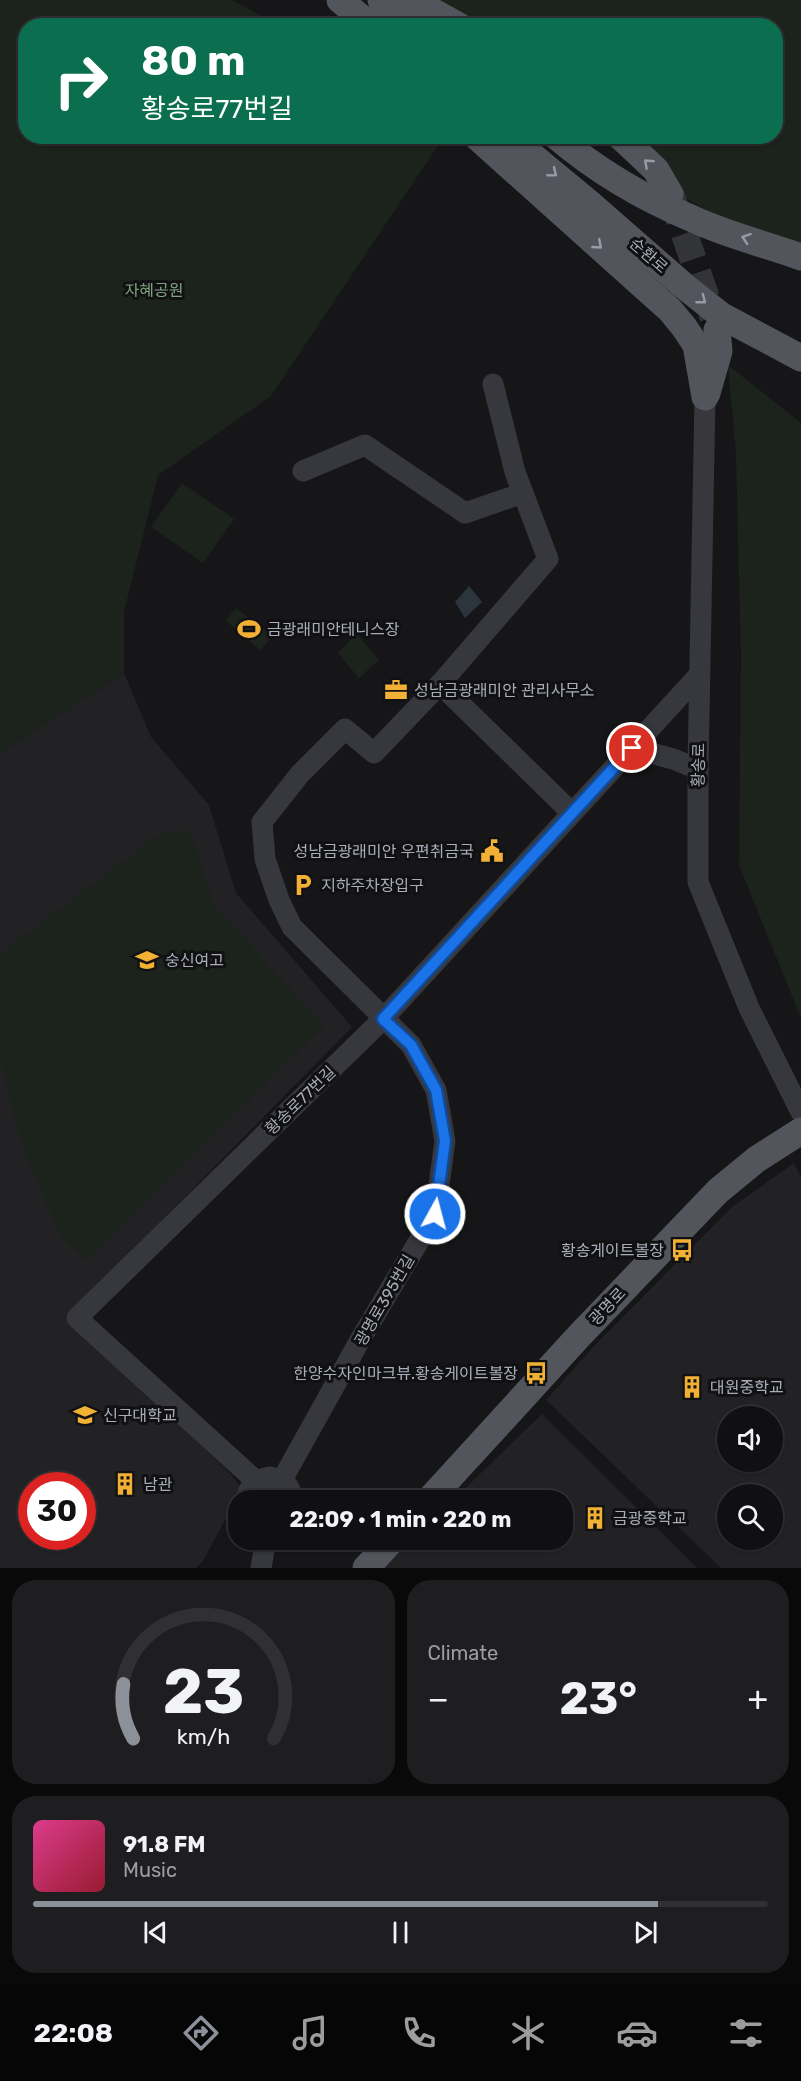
<!DOCTYPE html>
<html lang="en">
<head>
<meta charset="utf-8">
<style>
	body { margin:0; font-family:Rubik,"Noto Sans KR",sans-serif; background:#1e1e20; color:#f1f3f6; height:100vh; display:flex; flex-direction:column; font-size:22px; white-space:nowrap }
	* { box-sizing:border-box; margin:0 }
	p { font-size:20px; color:#9c9d9f }
	.icon { flex:none; width:33px; height:33px; fill:none; stroke:currentColor; stroke-width:2; stroke-linecap:round; stroke-linejoin:round }
	.map { position:relative; height:1568px; overflow:hidden }
	.drawer { display:flex; flex-direction:column; gap:12px; padding:12px; background:#09090a; flex:1 }
	.drawer>* { flex:none }
	.banner { position:absolute; left:18px; top:18px; width:765px; height:126px; border-radius:24px; box-shadow:0 2px 4px #0004,0 0 0 2px #303032; background:#0b6e4f; color:#fff; overflow:hidden }
	.controls { position:absolute; left:717px; top:1406px; display:grid; gap:12px }
	.controls a { display:grid; place-items:center; width:66px; height:66px; border-radius:50%; background:#101012; box-shadow:0 2px 4px #0004,0 0 0 2px #303032; font-size:30px }
	.speed { position:absolute; left:18px; top:1472px; display:flex; gap:12px; font-size:30px; font-weight:700; text-align:center }
	.speed>* { display:grid; place-content:center; width:78px; height:78px; border-radius:50%; background:#101012; box-shadow:0 2px 4px #0004,0 0 0 2px #303032; line-height:1 }
	.speed .limit { border:9px solid #d22; background:#fff; color:#111 }
	.pin { position:absolute; display:grid; place-items:center; width:51px; height:51px; color:#fff; margin:-26px; border:3px solid #fff; border-radius:50%; box-shadow:0 2px 6px #0007 }
	.me { position:absolute; width:66px; margin:-33px; rotate:7deg; stroke-linejoin:round; filter:drop-shadow(0 0 4px #0008) }
	.turn { display:flex; align-items:center; gap:21px; height:126px; padding:0 24px; font-size:27px }
	.turn .icon { width:78px; height:78px; stroke-width:2.5 }
	.turn b { display:block; font-size:42px; line-height:51px }
	.big { font-size:45px; font-weight:700; line-height:1.1 }
	.drawer .card { flex:1; display:flex; flex-direction:column; justify-content:center; gap:9px; min-width:0; padding:0 21px; border-radius:24px; background:#1e1e20 }
	.drawer .dial { align-items:center; gap:0 }
	.dial svg { height:156px; overflow:visible; fill:none; stroke:#303032; stroke-width:7; stroke-linecap:round; text-anchor:middle }
	.dial text { fill:#f1f3f6; stroke:none }
	.song { display:flex; align-items:center; gap:18px }
	.cover { width:72px; height:72px; border-radius:9px; background:linear-gradient(135deg,hsl(330 70% 55%),hsl(350 70% 35%)) }
	.played { height:6px; border-radius:3px; background:linear-gradient(90deg,#8c9099 85%,#303032 85%) }
	.keys { display:flex; justify-content:space-around; direction:ltr }
	.heat { display:flex; justify-content:space-between; align-items:center; font-size:33px; direction:ltr }
	.drawer .tiles { flex:1; display:grid; gap:12px; grid-template-columns:1fr 1fr }
	.card:last-child { grid-column:span 2 }
	.trip { position:absolute; left:228px; top:1490px; width:345px; height:60px; border-radius:24px; background:#101012; box-shadow:0 2px 4px #0004,0 0 0 2px #303032; font-weight:700; line-height:60px; text-align:center }
	.menu { display:flex; height:96px; justify-content:space-around; align-items:center; background:#060607; color:#9c9d9f }
	.menu .icon { width:42px; height:42px }
	.menu .active { color:#8c9099 }
	.menu b { font-size:27px; color:#f1f3f6 }
	.map>svg:first-child { display:block }
	.built { fill:#222225; fill-rule:evenodd }
	.green { fill:#1c231d }
	.water { fill:#2c353c }
	.lines { fill:none; stroke-linecap:round; stroke-linejoin:round }
	.major-tunnel { stroke:#333438; stroke-width:27; stroke-dasharray:27 14; stroke-linecap:butt }
	.minor { stroke:#37383d; stroke-width:21 }
	.major { stroke:#53555c; stroke-width:27 }
	.oneway { stroke:#979ba6 }
	.route-casing { stroke:#114b97; stroke-width:15 }
	.route { stroke:#1a73e8; stroke-width:10 }
	.labels { text-anchor:middle; stroke-width:6; stroke-linejoin:round; paint-order:stroke }
	.street-label { font-size:16px; fill:#a8adb8; stroke:#111113 }
	.park-label { font-size:16px; fill:#7fa381; stroke:#111113 }
	.poi-label { font-size:16px; fill:#a8adb8; stroke:#111113; text-anchor:start }
</style>
</head>
<body>
<div class="map">
<svg width="801" height="1568" viewBox="0 0 801 1568">
	<rect width="100%" height="100%" fill="#161618"/>
	<g class="built">
		<path d="M124 673 151 737 209 805 236 893 352 1027 67 1317 226 1469 242 1488 203 1561 196 1568H0V753ZM32 1485H82V1536H32Z"/>
		<path d="M794 1163 801 1177V1568H721L546 1400 594 1346 732 1207ZM728 1416H772V1461H728ZM728 1494H772V1539H728Z"/>
		<path d="M542 1414 697 1568H384L412 1539H562V1500H453Z"/>
	</g>
	<g class="green">
		<path d="M0 0H232L278 25 26 26V136H431L439 144 271 396 158 475 124 612V673L0 753Z"/>
		<path d="M420 0H801V267L646 174 596 137 776 136V26L452 25Z"/>
		<path d="M728 365 801 423V1018L739 865 741 656 736 454Z"/>
		<path d="M182 483 234 519 203 563 151 527Z"/>
		<path d="M236 608 273 636 260 650 226 621Z"/>
		<path d="M357 634 379 660 359 678 338 653Z"/>
		<path d="M190 830 213 904 324 1026 86 1261 61 1238 20 1141 0 1056V960L2 952 162 832Z"/>
	</g>
	<path class="water" d="M469 586 482 602 465 618 455 602Z"/>
	<g class="lines">
		<path class="major-tunnel" d="M671 195 713 317"/>
		<g class="minor">
			<path d="M705 397 698 769V882L749 1008 801 1112"/>
			<path d="M303 471 365 445 465 513 523 493"/>
			<path d="M440 684 572 813"/>
			<path d="M632 748 699 675"/>
			<path d="M282 1480 360 1340 435 1214 445 1141 436 1090 411 1045 292 927 279 900 265 859 262 822 300 774 345 729 374 753 440 684 548 559 515 472 493 384"/>
			<path d="M256 1481 77 1318 383 1019 632 748 673 759 698 769"/>
			<path d="M247 1500C247 1486 257 1479 270 1477 283 1480 292 1486 292 1500"/>
			<path d="M261 1568 266 1539"/>
		</g>
		<g class="major">
			<path d="M340 0 371 26"/>
			<path d="M381 0 415 26"/>
			<path d="M412 0 459 26"/>
			<path d="M476 136 670 310 684 327 696 345 705 397"/>
			<path d="M508 136 589 203 684 286 722 316 801 358"/>
			<path d="M556 136C597 171 643 198 693 219 727 235 765 244 801 257"/>
			<path d="M620 136 656 170 670 194"/>
			<path d="M707 393 719 351 717 330"/>
			<path d="M429 1500 579 1336 718 1191 757 1159 801 1131"/>
			<path d="M366 1568 393 1539"/>
		</g>
	</g>
	<defs><path id="oneway-chevron" d="M-2-3.5L2.5 0L-2 3.5" fill="none" stroke-width="1.6" stroke-linecap="round" stroke-linejoin="round" transform="scale(1.5)"/></defs>
	<g class="oneway">
		<use href="#oneway-chevron" transform="translate(648 163) rotate(-137)"/>
		<use href="#oneway-chevron" transform="translate(553 173) rotate(39)"/>
		<use href="#oneway-chevron" transform="translate(746 238) rotate(-161)"/>
		<use href="#oneway-chevron" transform="translate(598 245) rotate(41)"/>
		<use href="#oneway-chevron" transform="translate(702 300) rotate(38)"/>
	</g>
	<g class="lines">
		<g class="route-casing">
			<path id="route" d="M435 1214 445 1141 436 1090 411 1045 383 1019 632 748"/>
		</g>
		<use href="#route" class="route"/>
	</g>
	<defs>
		<g id="stadium-bare" transform="scale(1.8)"><path d="M0-5a6.5 5 0 1 0 0 10a6.5 5 0 1 0 0-10ZM-3.5-1.8h7v3.6h-7Z" fill="#f2b134" stroke="#111113" stroke-width="2.5" paint-order="stroke"/></g>
		<g id="office-bare" transform="scale(1.8)"><path d="M-6-3h4V-5.5h4V-3h4V5H-6ZM-1-4.5V-3h2v-1.5ZM-6 0V1H6V0Z" fill="#f2b134" stroke="#111113" stroke-width="2.5" paint-order="stroke"/></g>
		<g id="civic-bare" transform="scale(1.8)"><path d="M-.6-6.5H3V-4.5H.6V-3L4-1V1h2V6H-6V1h2V-1L-.6-3ZM-1.2 2.5V6h2.4V2.5Z" fill="#f2b134" stroke="#111113" stroke-width="2.5" paint-order="stroke"/></g>
		<g id="parking-bare" transform="scale(1.8)"><path d="M-3.5-5.5H1a3.5 3.5 0 0 1 0 7H-1V5.5H-3.5ZM-1-3.4V-.6H.8a1.4 1.4 0 0 0 0-2.8Z" fill="#f2b134" stroke="#111113" stroke-width="2.5" paint-order="stroke"/></g>
		<g id="school-bare" transform="scale(1.8)"><path d="M0-5L7-2L0 1L-7-2ZM-4 1L0 2.5L4 1V4Q0 6-4 4Z" fill="#f2b134" stroke="#111113" stroke-width="2.5" paint-order="stroke"/></g>
		<g id="bus-bare" transform="scale(1.8)"><path d="M-5-6H5V4H4V6H2V4H-2V6H-4V4H-5ZM-3.5-4V0h7V-4ZM-3.5 1.2v1.5H-2V1.2ZM2 1.2v1.5H3.5V1.2Z" fill="#f2b134" stroke="#111113" stroke-width="2.5" paint-order="stroke"/></g>
		<g id="building-bare" transform="scale(1.8)"><path d="M-4-6H4V6H1V3H-1V6H-4ZM-2.5-4.3h1.7v1.8h-1.7ZM.8-4.3h1.7v1.8H.8ZM-2.5-1h1.7V.8h-1.7ZM.8-1h1.7V.8H.8Z" fill="#f2b134" stroke="#111113" stroke-width="2.5" paint-order="stroke"/></g>
		<g id="university-bare" transform="scale(1.8)"><path d="M0-5L7-2L0 1L-7-2ZM-4 1L0 2.5L4 1V4Q0 6-4 4Z" fill="#f2b134" stroke="#111113" stroke-width="2.5" paint-order="stroke"/></g>
	</defs>
	<g fill-rule="evenodd">
		<use href="#stadium-bare" x="249" y="629"/>
		<use href="#office-bare" x="396" y="690"/>
		<use href="#civic-bare" x="492" y="851"/>
		<use href="#parking-bare" x="303" y="885"/>
		<use href="#school-bare" x="147" y="960"/>
		<use href="#bus-bare" x="682" y="1250"/>
		<use href="#bus-bare" x="536" y="1373"/>
		<use href="#building-bare" x="692" y="1387"/>
		<use href="#university-bare" x="85" y="1415"/>
		<use href="#building-bare" x="125" y="1484"/>
		<use href="#building-bare" x="595" y="1518"/>
	</g>
	<g class="labels">
		<g class="street-label">
			<text transform="translate(649 255) rotate(41)" y="6">순환로</text>
			<text transform="translate(698 765) rotate(-89)" y="6">황송로</text>
			<text transform="translate(300 1100) rotate(-44)" y="6">황송로77번길</text>
			<text transform="translate(384 1300) rotate(-60)" y="6">광명로395번길</text>
			<text transform="translate(607 1306) rotate(-47)" y="6">광명로</text>
		</g>
		<g class="park-label">
			<text x="154" y="296">자혜공원</text>
		</g>
		<g class="poi-label">
			<text x="267" y="635">금광래미안테니스장</text>
			<text x="414" y="696">성남금광래미안 관리사무소</text>
			<text x="474" y="857" text-anchor="end">성남금광래미안 우편취금국</text>
			<text x="321" y="891">지하주차장입구</text>
			<text x="165" y="966">숭신여고</text>
			<text x="664" y="1256" text-anchor="end">황송게이트볼장</text>
			<text x="518" y="1379" text-anchor="end">한양수자인마크뷰.황송게이트볼장</text>
			<text x="710" y="1393">대원중학교</text>
			<text x="103" y="1421">신구대학교</text>
			<text x="143" y="1490">남관</text>
			<text x="613" y="1524">금광중학교</text>
		</g>
	</g>
</svg>
<div class="controls">
<a><svg class="icon" aria-label="sound" viewBox="0 0 24 24"><path d="M4 9h4l5-4v14l-5-4H4zM17 9q2 3 0 6"/></svg></a>
<a><svg class="icon" aria-label="search" viewBox="0 0 24 24"><circle cx="10" cy="10" r="6"/><path d="M15 15l6 6"/></svg></a>
</div>
<div class="speed"><div class="limit">30</div></div>
<div class="pin" style="left:632px;top:748px;background:#d93025"><svg class="icon" aria-label="arrive" viewBox="0 0 24 24"><path d="M6 21V4h12l-3 4 3 4H6"/></svg></div>
<svg class="me" style="left:435px;top:1214px" viewBox="-20 -20 40 40"><circle r="17" fill="#1a73e8" stroke="#fff" stroke-width="3"/><path d="M0-11L8 9 0 5-8 9z" fill="#fff"/></svg>
<div class="trip">22:09 · 1 min · 220 m</div>
<div class="banner">
<div class="turn"><svg class="icon" aria-label="right" viewBox="0 0 24 24"><path d="M7 20v-9h11M14 6l5 5-5 5"/></svg><div><b>80 m</b>황송로77번길</div></div>
</div>
</div>
<section class="drawer">
<div class="tiles">
<div class="card dial"><svg viewBox="0 0 100 80">
<path d="M14 69A42 42 0 1 1 86 69"/>
<path d="M14 69A42 42 0 0 1 9 41" stroke="#8c9099"/>
<text x="50" y="56" font-size="32" font-weight="700">23</text>
<text x="50" y="72" font-size="11">km/h</text>
</svg></div>
<div class="card"><p>Climate</p>
<div class="heat"><a>−</a><b class="big">23°</b><a>+</a></div>
</div>
<div class="card">
<div class="song"><i class="cover"></i><div><b>91.8 FM</b><p>Music</p></div></div>
<div class="played"></div>
<div class="keys"><svg class="icon" aria-label="previous" viewBox="0 0 24 24"><path d="M18 5L8 12l10 7zM5 5v14"/></svg><svg class="icon" aria-label="pause" viewBox="0 0 24 24"><path d="M8 5v14M16 5v14"/></svg><svg class="icon" aria-label="next" viewBox="0 0 24 24"><path d="M6 5l10 7-10 7zM19 5v14"/></svg></div>
</div>
</div>
</section>
<nav class="menu">
<b>22:08</b>
<svg class="icon active" aria-label="directions" viewBox="0 0 24 24"><path d="M12 3l9 9-9 9-9-9zM9 14v-3h6M13 9l2 2-2 2"/></svg>
<svg class="icon" aria-label="music" viewBox="0 0 24 24"><path d="M9 18V5l10-2v13"/><circle cx="6" cy="18" r="3"/><circle cx="16" cy="16" r="3"/></svg>
<svg class="icon" aria-label="phone" viewBox="0 0 24 24"><path d="M5 4h4l2 5-3 2q2 4 5 5l2-3 5 2v4C11 20 4 13 5 4z"/></svg>
<svg class="icon" aria-label="climate" viewBox="0 0 24 24"><path d="M12 3v18M4 7l16 10M4 17L20 7"/></svg>
<svg class="icon" aria-label="car" viewBox="0 0 24 24"><path d="M5 17H2v-5l4-1 3-4h7l3 4 3 1v5h-3M9 17h6M6 11h13"/><circle cx="7" cy="17" r="2"/><circle cx="17" cy="17" r="2"/></svg>
<svg class="icon" aria-label="filters" viewBox="0 0 24 24"><path d="M4 7h16M4 17h16"/><circle cx="9" cy="7" r="2"/><circle cx="15" cy="17" r="2"/></svg>
</nav>
</body>
</html>
